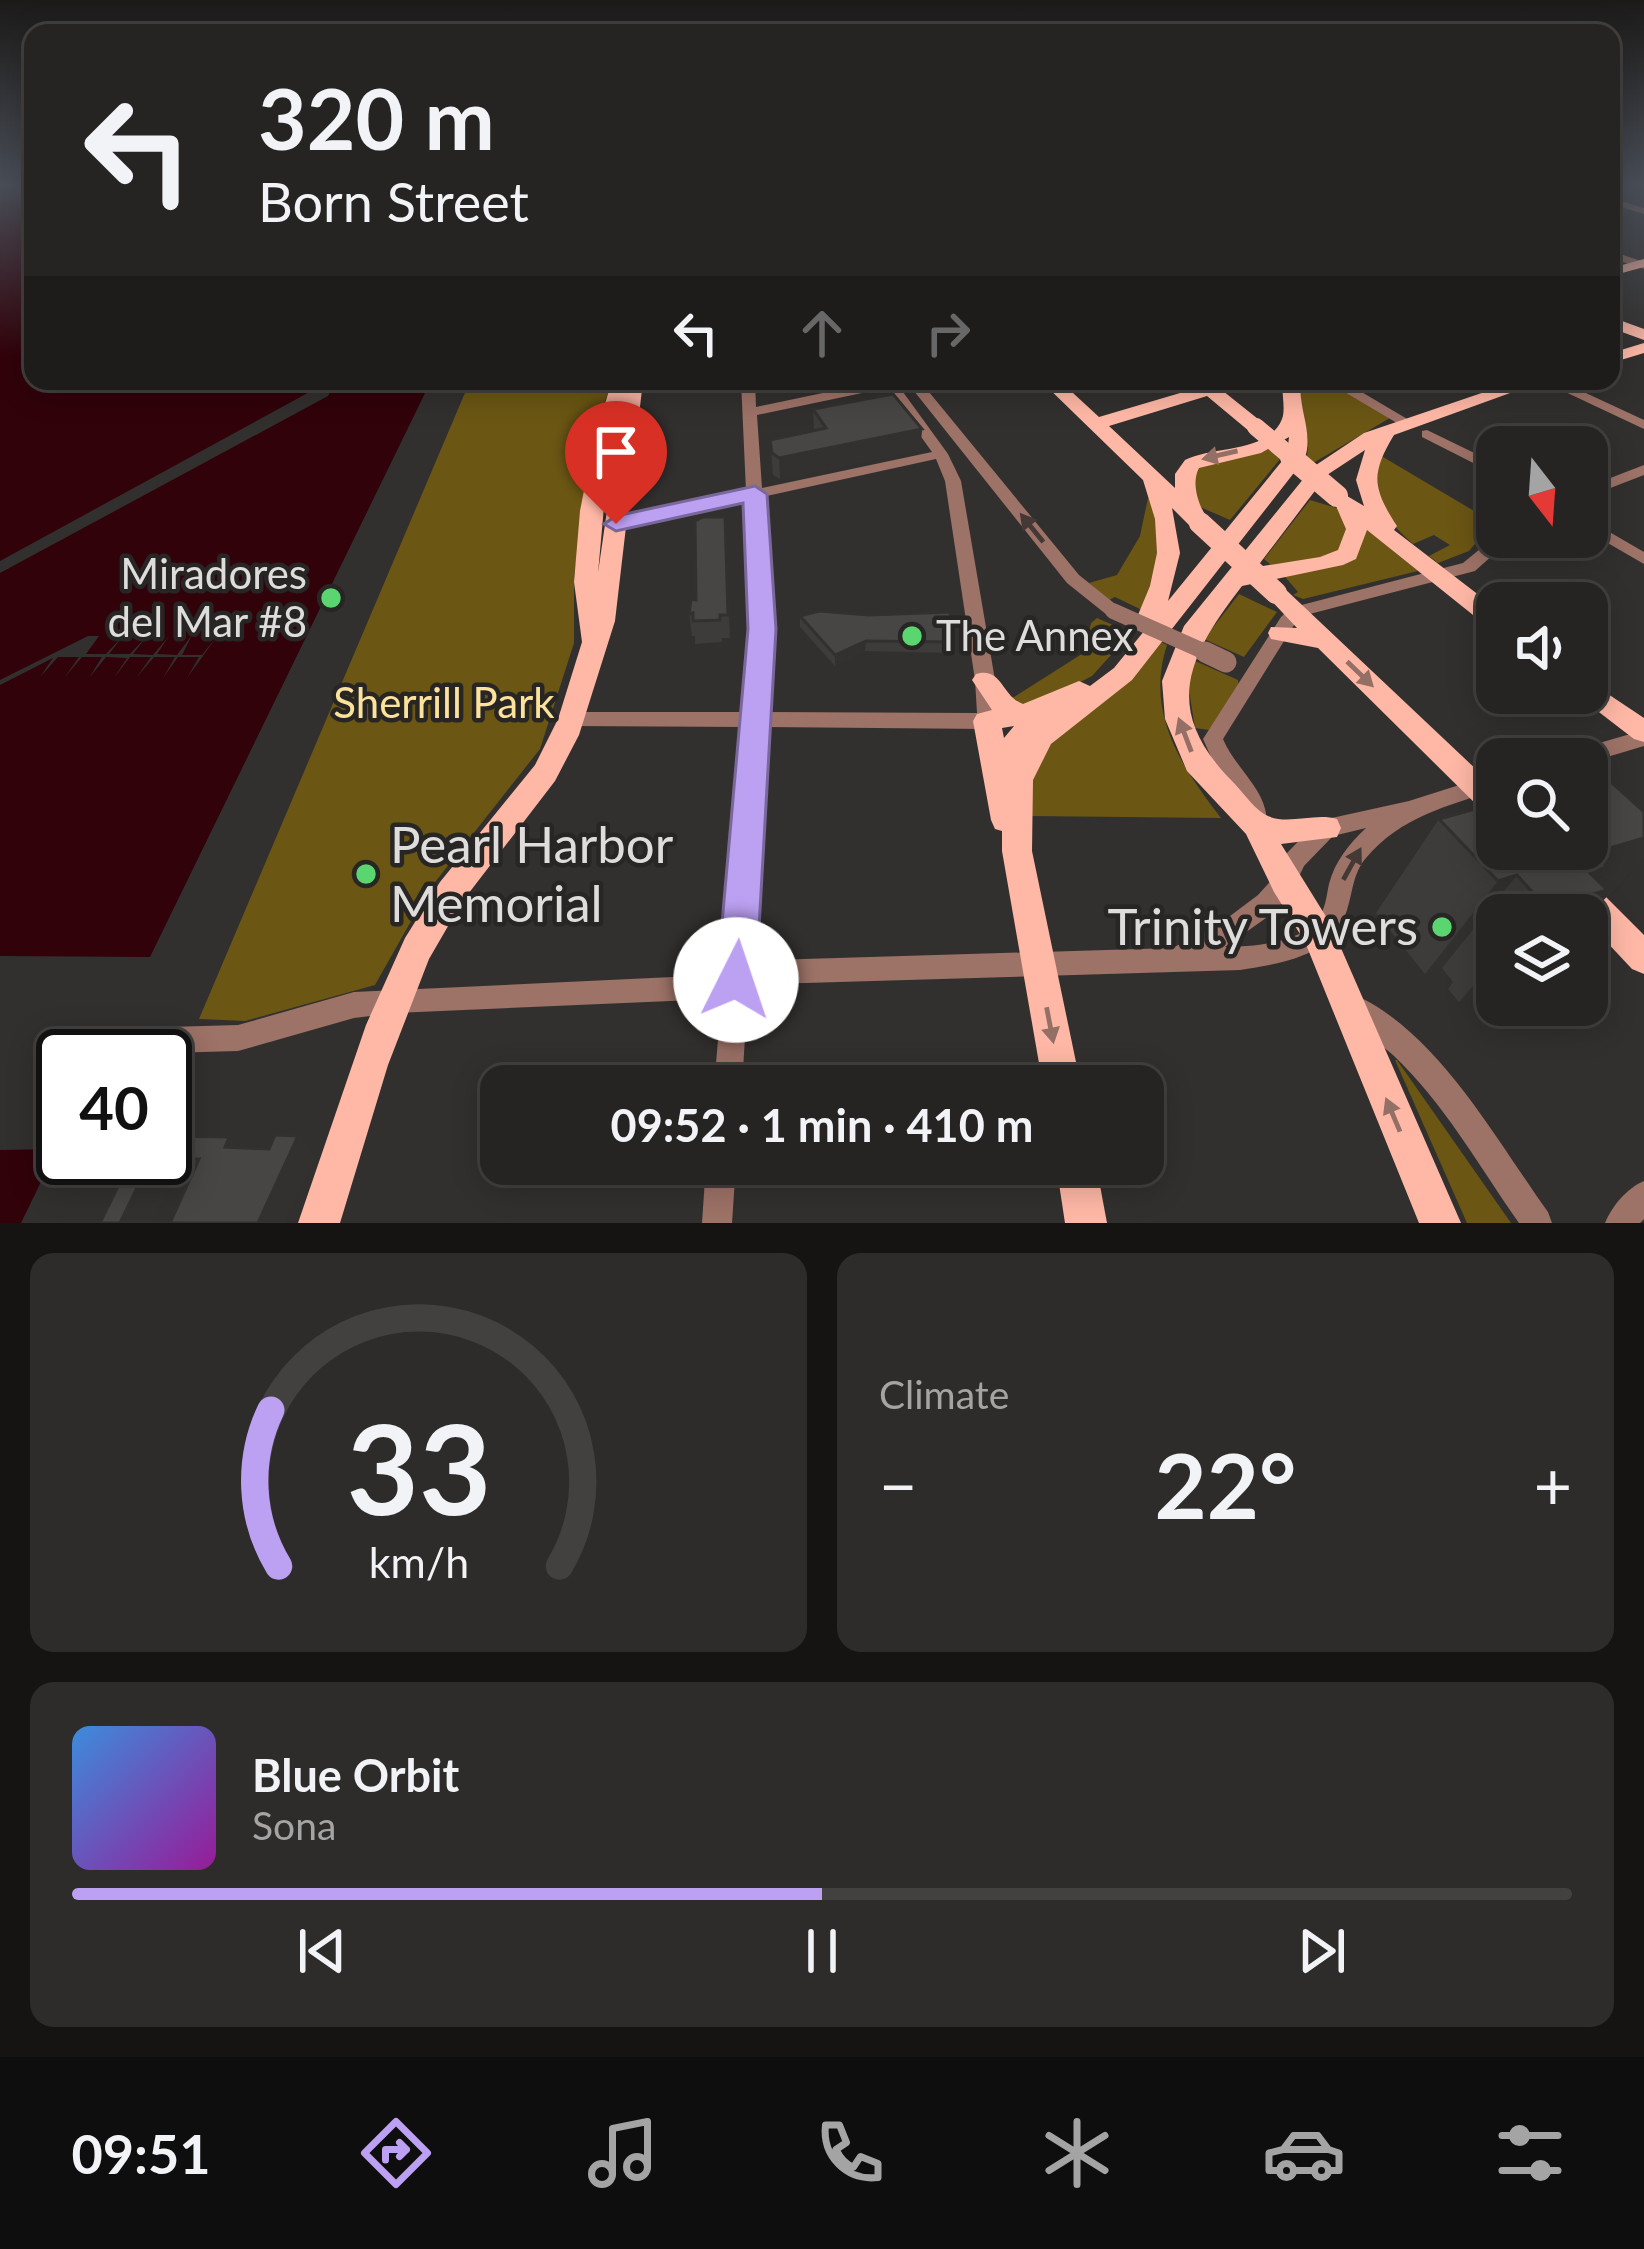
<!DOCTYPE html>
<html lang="en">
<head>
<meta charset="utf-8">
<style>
	body { margin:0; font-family:Lato,sans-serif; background:#2e2c2a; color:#f1f3f6; height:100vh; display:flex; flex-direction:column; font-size:45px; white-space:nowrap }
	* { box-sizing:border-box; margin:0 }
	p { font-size:39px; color:#a4a4a5 }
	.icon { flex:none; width:66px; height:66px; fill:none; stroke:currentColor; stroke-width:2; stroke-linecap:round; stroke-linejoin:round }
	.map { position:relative; height:1223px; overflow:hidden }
	.sheet { display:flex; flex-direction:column; gap:30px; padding:30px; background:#151413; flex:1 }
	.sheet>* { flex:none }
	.hud { position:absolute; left:24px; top:24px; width:1596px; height:366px; border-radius:24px; box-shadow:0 6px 30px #0003,0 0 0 3px #424140; background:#262422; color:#f1f3f6; overflow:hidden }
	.needle { width:78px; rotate:163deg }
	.controls { position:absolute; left:1476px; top:426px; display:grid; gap:24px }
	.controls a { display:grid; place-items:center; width:132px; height:132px; border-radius:24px; background:#262422; box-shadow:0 6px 30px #0003,0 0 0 3px #424140; font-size:60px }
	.speed { position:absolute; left:36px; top:1029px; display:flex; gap:24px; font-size:60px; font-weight:700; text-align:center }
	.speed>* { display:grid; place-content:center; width:156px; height:156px; border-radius:50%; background:#262422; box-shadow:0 6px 30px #0003,0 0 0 3px #424140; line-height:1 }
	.speed .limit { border:6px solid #111; border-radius:18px; background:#fff; color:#111 }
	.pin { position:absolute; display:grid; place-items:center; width:102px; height:102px; color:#fff; margin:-123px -51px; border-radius:50% 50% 50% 0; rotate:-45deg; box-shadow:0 0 12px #0007 }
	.pin .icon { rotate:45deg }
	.me { position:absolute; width:132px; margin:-66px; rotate:4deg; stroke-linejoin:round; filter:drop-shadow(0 0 9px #0008) }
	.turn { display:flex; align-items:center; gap:42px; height:252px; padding:0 36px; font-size:54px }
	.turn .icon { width:156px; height:156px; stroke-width:2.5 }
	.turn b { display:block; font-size:84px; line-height:102px }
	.lanes { display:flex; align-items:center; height:114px; padding:0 36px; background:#0003; justify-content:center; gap:60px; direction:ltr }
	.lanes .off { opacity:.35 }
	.big { font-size:90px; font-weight:700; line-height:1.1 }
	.sheet .widget { flex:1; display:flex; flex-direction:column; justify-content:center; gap:18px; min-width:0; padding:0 42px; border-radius:24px; background:#2e2c2a }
	.sheet .dial { align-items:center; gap:0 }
	.dial svg { height:312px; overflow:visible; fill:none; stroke:#424140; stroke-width:7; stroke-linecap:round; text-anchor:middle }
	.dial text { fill:#f1f3f6; stroke:none }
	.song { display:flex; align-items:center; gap:36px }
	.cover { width:144px; height:144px; border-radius:18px; background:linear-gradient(135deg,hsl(210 70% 55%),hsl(300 70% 35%)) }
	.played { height:12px; border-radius:6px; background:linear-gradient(90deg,#bca0f2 50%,#424140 50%) }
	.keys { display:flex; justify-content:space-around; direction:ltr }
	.heat { display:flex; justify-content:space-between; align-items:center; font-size:66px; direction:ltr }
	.sheet .tiles { flex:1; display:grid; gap:30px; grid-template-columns:1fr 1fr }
	.widget:last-child { grid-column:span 2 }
	.trip { position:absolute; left:480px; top:1065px; width:684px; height:120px; border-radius:24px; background:#262422; box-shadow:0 6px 30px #0003,0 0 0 3px #424140; font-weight:700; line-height:120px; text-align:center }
	.tab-bar { display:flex; height:192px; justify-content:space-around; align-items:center; background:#0f0e0e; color:#a4a4a5 }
	.tab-bar .icon { width:84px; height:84px }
	.tab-bar .on { color:#bca0f2 }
	.tab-bar b { font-size:54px; color:#f1f3f6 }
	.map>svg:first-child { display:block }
	.green { fill:#6b5614 }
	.water { fill:#31020a }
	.pier { fill:#32302e }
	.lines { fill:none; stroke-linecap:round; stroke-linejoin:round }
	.minor { fill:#9d7267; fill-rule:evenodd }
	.major { fill:#ffb8a6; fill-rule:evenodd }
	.minor-bridge-far1 { stroke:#9d7267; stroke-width:16 }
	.minor-bridge { stroke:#9d7267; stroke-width:21 }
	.major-bridge-far1 { stroke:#ffb8a6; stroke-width:18 }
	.major-bridge { stroke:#ffb8a6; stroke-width:22 }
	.wall { fill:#3e3c3a }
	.shaded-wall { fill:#323130 }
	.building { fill:#484644; stroke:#323130; stroke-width:3 }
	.oneway { fill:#946f65 }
	.oneway2 { fill:#453935 }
	.route { fill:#bca0f2; stroke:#7a689d; stroke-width:3 }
	.poi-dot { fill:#5ad56f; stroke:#282624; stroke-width:4.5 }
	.labels { text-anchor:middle; stroke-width:9; stroke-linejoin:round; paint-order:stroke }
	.poi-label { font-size:42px; fill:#dfdddc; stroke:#282624; text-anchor:end }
	.park-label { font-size:42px; fill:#fce29b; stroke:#282624 }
	.near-poi-label { font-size:51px; fill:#dfdddc; stroke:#282624; text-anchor:start }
</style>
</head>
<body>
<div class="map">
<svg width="1644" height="1223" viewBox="0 0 1644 1223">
	<rect width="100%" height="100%" fill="#32302e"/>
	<g class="green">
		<path d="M470 381H613L601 411 574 576V643L540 749 428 891 375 985 245 1021 199 1019Z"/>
		<path d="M1301 381H1328L1390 418 1313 463 1306 458C1315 429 1292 409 1301 381Z"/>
		<path d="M1269 448 1281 458 1230 520 1198 506 1191 474 1198 466Z"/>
		<path d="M1378 454 1486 518 1482 521 1490 526 1469 551 1438 563 1429 556 1450 545 1434 535 1413 544C1377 512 1377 500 1378 454Z"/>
		<path d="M1148 498 1163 518 1148 613 1115 597 1109 600 1089 583 1117 575 1140 536Z"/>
		<path d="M1310 500 1340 509 1351 525 1340 554 1272 566 1264 559Z"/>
		<path d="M1365 528 1418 571 1303 599 1293 595 1298 592 1281 572 1355 555Z"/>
		<path d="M1239 594 1277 612 1244 657 1204 639Z"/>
		<path d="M1097 618 1131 633 1092 676 1030 708 1001 698 1014 697 1085 652 1091 623Z"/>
		<path d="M1161 642 1167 645C1145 713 1181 766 1221 818L1029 816C1022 748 1070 730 1116 692 1134 678 1147 660 1161 642Z"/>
		<path d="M1193 660 1238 680 1239 687 1209 730 1195 728 1188 684Z"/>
		<path d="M1395 1060H1397L1511 1223H1467Z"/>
	</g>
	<g class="water">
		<path d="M0 186H33V381H337L332 391 428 387 150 957 0 956Z"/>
		<path d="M57 1149 21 1223H0V1150Z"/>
	</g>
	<g class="pier">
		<path d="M332 388 328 396 0 573V561L315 389Z"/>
		<path d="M192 635 182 655H202L218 635 187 678 199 657H178L163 678 175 657H154L136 678 151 657H130L114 678 127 658 106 657 89 678 102 657H82L64 678 79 657H58L40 677 53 658 0 685V680L88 636H99L86 654H106L123 636 109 654H130L147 636 133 654 153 655 169 636 157 654 177 655Z"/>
	</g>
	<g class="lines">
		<g class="minor">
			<path d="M1611 198 1644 208V214L1611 204Z"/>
			<path d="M1611 251 1644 262V269L1611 258Z"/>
			<path d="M741 381H755L756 407 880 381H895L948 454 961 481 995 680 997 721 994 726 987 729 765 727 750 964 771 960 1172 948 1214 928 1258 895 1276 875 1287 853 1318 821 1409 801 1497 773V790C1449 805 1400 817 1366 858 1353 873 1353 891 1347 910 1333 957 1282 963 1240 970L771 984 748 989 742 1086H714L722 994 694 1000 395 1013 354 1018 238 1051 168 1053 158 1049 154 1040 158 1031 168 1027 238 1025 354 992 694 976 724 970 744 727 572 726 565 724 562 719 565 714 572 712H746L753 629 747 500 616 529 608 524 616 519 746 491ZM886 388 932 452 762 488 757 415ZM936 459 945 481 975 680 977 713 766 712 771 629 762 497ZM1366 828C1349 844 1335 861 1329 884 1327 893 1326 904 1322 912 1307 944 1255 946 1225 947L1276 911 1293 889 1304 866 1333 836Z"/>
			<path d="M906 381H920L1079 575 1119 607 1122 611 1119 615H1107L1067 583Z"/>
			<path d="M1326 381H1343L1414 423 1407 427 1402 426Z"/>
			<path d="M1542 381H1560L1644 420V429Z"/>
			<path d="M1427 430 1497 464V475L1422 437V431Z"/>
			<path d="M1644 465V475L1587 497V487Z"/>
			<path d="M1587 519 1644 552V564L1587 531Z"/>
			<path d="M1497 535 1513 537 1475 571 1302 616 1294 625 1223 739C1236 771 1275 795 1265 833L1257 835 1249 833 1239 798 1216 768 1203 739 1281 617 1290 608 1463 563Z"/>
			<path d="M1644 730V746L1587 763V759H1561L1565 753Z"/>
			<path d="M1350 993C1435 1027 1496 1140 1548 1212L1552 1223H1519C1479 1166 1444 1103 1393 1055 1378 1041 1344 1023 1337 1006L1341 997Z"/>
			<path d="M706 1164H736L732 1223H702Z"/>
			<path d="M1644 1181V1219L1640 1223H1605C1612 1206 1627 1188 1644 1181Z"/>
		</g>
		<g class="major">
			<path d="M1644 259V267L1611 276V268Z"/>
			<path d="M1611 317 1644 329V340L1611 328Z"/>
			<path d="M1644 343V353L1611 363V353Z"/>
			<path d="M612 381H643L615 621 579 735 555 781 462 902 429 959 388 1065 340 1223H298L366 1025 405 938 440 882 535 765 558 719 582 642 574 582 580 511 594 439ZM622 406 598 573 607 474Z"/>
			<path d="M1041 381H1060L1099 417 1197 388 1195 381H1247L1223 391 1263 423V431H1249L1207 396 1109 426 1175 488V474L1185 460C1213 446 1269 453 1282 419 1286 409 1281 393 1283 381H1301C1297 408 1315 434 1304 460L1132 680 1051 744 1033 780 1032 851 1081 1086H1043L1002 851V831L995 829 991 820 973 721 977 714 992 710 972 680 976 674C1002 666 1002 697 1023 704L1079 681 1090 686 1114 668 1145 630 1135 622 1150 586 1157 553 1155 519 1143 480ZM1289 437 1287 455 1168 601 1180 553 1172 508 1192 528H1208L1211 523C1200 510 1190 485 1199 468L1261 453ZM1014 726 1004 738 1002 728Z"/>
			<path d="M1517 381H1543L1394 435C1371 473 1372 488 1397 526L1394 530 1497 609V629L1488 627 1367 530 1356 559 1343 565 1242 586C1188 656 1161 709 1232 781 1242 791 1252 806 1264 814 1285 827 1314 812 1337 819L1341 828 1337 837 1281 844 1330 923 1461 1223H1419L1305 942 1274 892 1246 834 1187 771 1165 719 1162 681 1184 626 1313 467 1364 433ZM1365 450 1356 480 1364 506 1337 490 1327 496 1336 506 1346 529 1338 550 1320 557 1257 567 1327 475Z"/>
			<path d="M1276 585 1284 588 1497 789V819L1487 815 1318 648 1271 639 1268 633 1271 627 1297 628 1264 593Z"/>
			<path d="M1587 680 1644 718V742L1634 739 1578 696 1576 693H1587Z"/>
			<path d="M1523 849H1558L1644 935V974L1632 969 1587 921V915H1581Z"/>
			<path d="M1056 1164H1096L1107 1223H1065Z"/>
		</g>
		<path class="minor-bridge-far1" d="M1113 611 1212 655"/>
		<path class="minor-bridge" d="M1205 652 1226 662"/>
		<path class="major-bridge-far1" d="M1256 427 1295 460"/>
		<g class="major-bridge">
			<path d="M1291 457 1337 496"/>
			<path d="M1200 523 1276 593"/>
		</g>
	</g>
	<g class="wall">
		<path d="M813 409 922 429 920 450 780 479 773 475 770 440 814 431Z"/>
		<path d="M725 517 730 638H722V642L695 644V636H692L689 614Z"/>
		<path d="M800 616 953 642 952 653 865 651 835 666 800 627Z"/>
		<path d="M1644 812V856L1587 918V915H1497V990L1459 1002 1448 989 1453 982 1442 968 1425 974 1376 913 1439 819Z"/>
		<path d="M298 1136 314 1156 284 1223H170L190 1178H173L132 1158 239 1147 269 1149Z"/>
	</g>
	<g class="shaded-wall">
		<path d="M922 429 920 450 780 479 779 458Z"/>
		<path d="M866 641 865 651 835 666V655Z"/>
		<path d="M1644 838V856L1587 918V915H1533L1593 853Z"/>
		<path d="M1517 875 1442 968 1425 974 1498 881Z"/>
		<path d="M1497 958V990L1459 1002Z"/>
		<path d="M298 1136 314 1156 284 1223H258Z"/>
		<path d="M229 1137 248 1156 225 1147Z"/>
		<path d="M151 1159 173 1178 152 1223H120Z"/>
	</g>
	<g class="building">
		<path d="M893 394 922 429 779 458 772 453 770 440 826 428 813 409Z"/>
		<path d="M703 517H725L728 615H720V620L693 621V613L689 614 691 599 696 600 695 521Z"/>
		<path d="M819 611 869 615 950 612 953 642 866 641 835 655 800 616Z"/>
		<path d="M1602 774 1644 812V838L1593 853 1607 867 1589 872 1607 890 1537 910 1524 896 1534 894 1517 875 1498 881 1439 819 1497 803V849H1587V778Z"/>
		<path d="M275 1135 298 1136 258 1223H170L199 1159H151L120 1223H100L132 1158H165V1136L229 1137 225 1147 269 1149Z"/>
	</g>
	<defs><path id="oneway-solid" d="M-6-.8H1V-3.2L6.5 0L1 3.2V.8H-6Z" transform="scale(3)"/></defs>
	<g class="oneway">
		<use href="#oneway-solid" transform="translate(1220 455) rotate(167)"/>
		<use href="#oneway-solid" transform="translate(1360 674) rotate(44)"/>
		<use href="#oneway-solid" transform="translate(1185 735) rotate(-111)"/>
		<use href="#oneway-solid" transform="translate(1050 1025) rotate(79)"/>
		<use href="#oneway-solid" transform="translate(1393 1115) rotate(-113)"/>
	</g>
	<g class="oneway2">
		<use href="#oneway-solid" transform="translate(1032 528) rotate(-129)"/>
		<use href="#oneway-solid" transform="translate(1352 864) rotate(-61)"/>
	</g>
	<linearGradient id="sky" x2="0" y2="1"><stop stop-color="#1c1a19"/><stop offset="0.52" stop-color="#494e57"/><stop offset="1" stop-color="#494e57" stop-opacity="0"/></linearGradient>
	<rect width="1644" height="357" fill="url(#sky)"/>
	<path class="route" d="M755 486 767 494 776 629 756 980 750 992 736 998 722 992 717 980 748 629 743 503 616 531 604 524 616 516Z"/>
	<g class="poi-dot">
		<circle cx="331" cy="598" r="12"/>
		<circle cx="912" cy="636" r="12"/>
		<circle cx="366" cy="874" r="12"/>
		<circle cx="1442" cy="927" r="12"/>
	</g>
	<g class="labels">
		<g class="poi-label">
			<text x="307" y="589">Miradores<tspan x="307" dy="48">del Mar #8</tspan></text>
			<text x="936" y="651" text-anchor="start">The Annex</text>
		</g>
		<g class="park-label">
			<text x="444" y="718">Sherrill Park</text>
		</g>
		<g class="near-poi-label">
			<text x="390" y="863">Pearl Harbor<tspan x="390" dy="59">Memorial</tspan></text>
			<text x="1418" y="945" text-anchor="end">Trinity Towers</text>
		</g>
	</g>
</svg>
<div class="controls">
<a><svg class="needle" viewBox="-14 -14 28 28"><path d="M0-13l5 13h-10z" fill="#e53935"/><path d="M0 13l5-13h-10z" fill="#a4a4a5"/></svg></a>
<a><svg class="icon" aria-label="sound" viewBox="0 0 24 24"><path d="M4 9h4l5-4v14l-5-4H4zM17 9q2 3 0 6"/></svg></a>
<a><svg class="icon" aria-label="search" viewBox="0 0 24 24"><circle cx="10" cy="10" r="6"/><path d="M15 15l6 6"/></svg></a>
<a><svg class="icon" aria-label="layers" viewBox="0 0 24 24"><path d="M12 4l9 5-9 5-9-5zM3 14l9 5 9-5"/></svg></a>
</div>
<div class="speed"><div class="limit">40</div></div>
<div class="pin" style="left:616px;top:524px;background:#d93025"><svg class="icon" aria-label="arrive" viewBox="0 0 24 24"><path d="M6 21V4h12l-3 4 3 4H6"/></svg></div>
<svg class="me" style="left:736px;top:980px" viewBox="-20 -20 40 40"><circle r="19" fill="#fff"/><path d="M0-13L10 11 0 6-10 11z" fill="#bca0f2"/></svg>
<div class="trip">09:52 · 1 min · 410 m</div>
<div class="hud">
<div class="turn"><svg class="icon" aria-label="left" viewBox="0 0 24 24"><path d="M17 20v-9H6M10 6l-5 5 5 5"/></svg><div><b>320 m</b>Born Street</div></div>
<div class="lanes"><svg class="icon" aria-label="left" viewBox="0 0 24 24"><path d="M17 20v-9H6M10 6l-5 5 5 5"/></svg><svg class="icon off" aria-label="ahead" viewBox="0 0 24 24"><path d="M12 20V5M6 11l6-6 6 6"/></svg><svg class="icon off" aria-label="right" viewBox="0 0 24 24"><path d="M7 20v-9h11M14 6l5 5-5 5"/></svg></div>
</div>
</div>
<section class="sheet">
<div class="tiles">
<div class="widget dial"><svg viewBox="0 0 100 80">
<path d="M14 69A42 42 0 1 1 86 69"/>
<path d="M14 69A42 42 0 0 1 12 29" stroke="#bca0f2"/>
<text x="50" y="56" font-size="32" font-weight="700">33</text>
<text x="50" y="72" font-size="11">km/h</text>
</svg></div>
<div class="widget"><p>Climate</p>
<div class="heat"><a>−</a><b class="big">22°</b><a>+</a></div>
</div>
<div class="widget">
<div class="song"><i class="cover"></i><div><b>Blue Orbit</b><p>Sona</p></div></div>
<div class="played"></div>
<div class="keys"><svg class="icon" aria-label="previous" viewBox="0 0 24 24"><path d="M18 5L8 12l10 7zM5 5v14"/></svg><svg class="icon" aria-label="pause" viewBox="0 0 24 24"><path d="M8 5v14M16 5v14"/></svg><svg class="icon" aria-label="next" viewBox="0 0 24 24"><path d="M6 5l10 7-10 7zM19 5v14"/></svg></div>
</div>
</div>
</section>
<nav class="tab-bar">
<b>09:51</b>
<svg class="icon on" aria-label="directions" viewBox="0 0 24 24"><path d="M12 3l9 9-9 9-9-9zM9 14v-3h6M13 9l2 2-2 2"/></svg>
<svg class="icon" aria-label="music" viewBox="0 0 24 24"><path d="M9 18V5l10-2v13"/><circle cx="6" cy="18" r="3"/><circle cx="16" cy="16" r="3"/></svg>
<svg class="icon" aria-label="phone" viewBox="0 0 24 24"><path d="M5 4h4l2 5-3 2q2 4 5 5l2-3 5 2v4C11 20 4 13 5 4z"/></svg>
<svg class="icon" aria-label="climate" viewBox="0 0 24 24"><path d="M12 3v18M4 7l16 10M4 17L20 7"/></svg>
<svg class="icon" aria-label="car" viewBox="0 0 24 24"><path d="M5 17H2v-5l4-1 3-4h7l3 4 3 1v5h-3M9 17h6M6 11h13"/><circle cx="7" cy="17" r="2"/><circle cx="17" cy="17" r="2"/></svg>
<svg class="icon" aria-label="filters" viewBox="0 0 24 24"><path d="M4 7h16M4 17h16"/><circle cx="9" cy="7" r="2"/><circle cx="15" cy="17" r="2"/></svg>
</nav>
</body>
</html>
